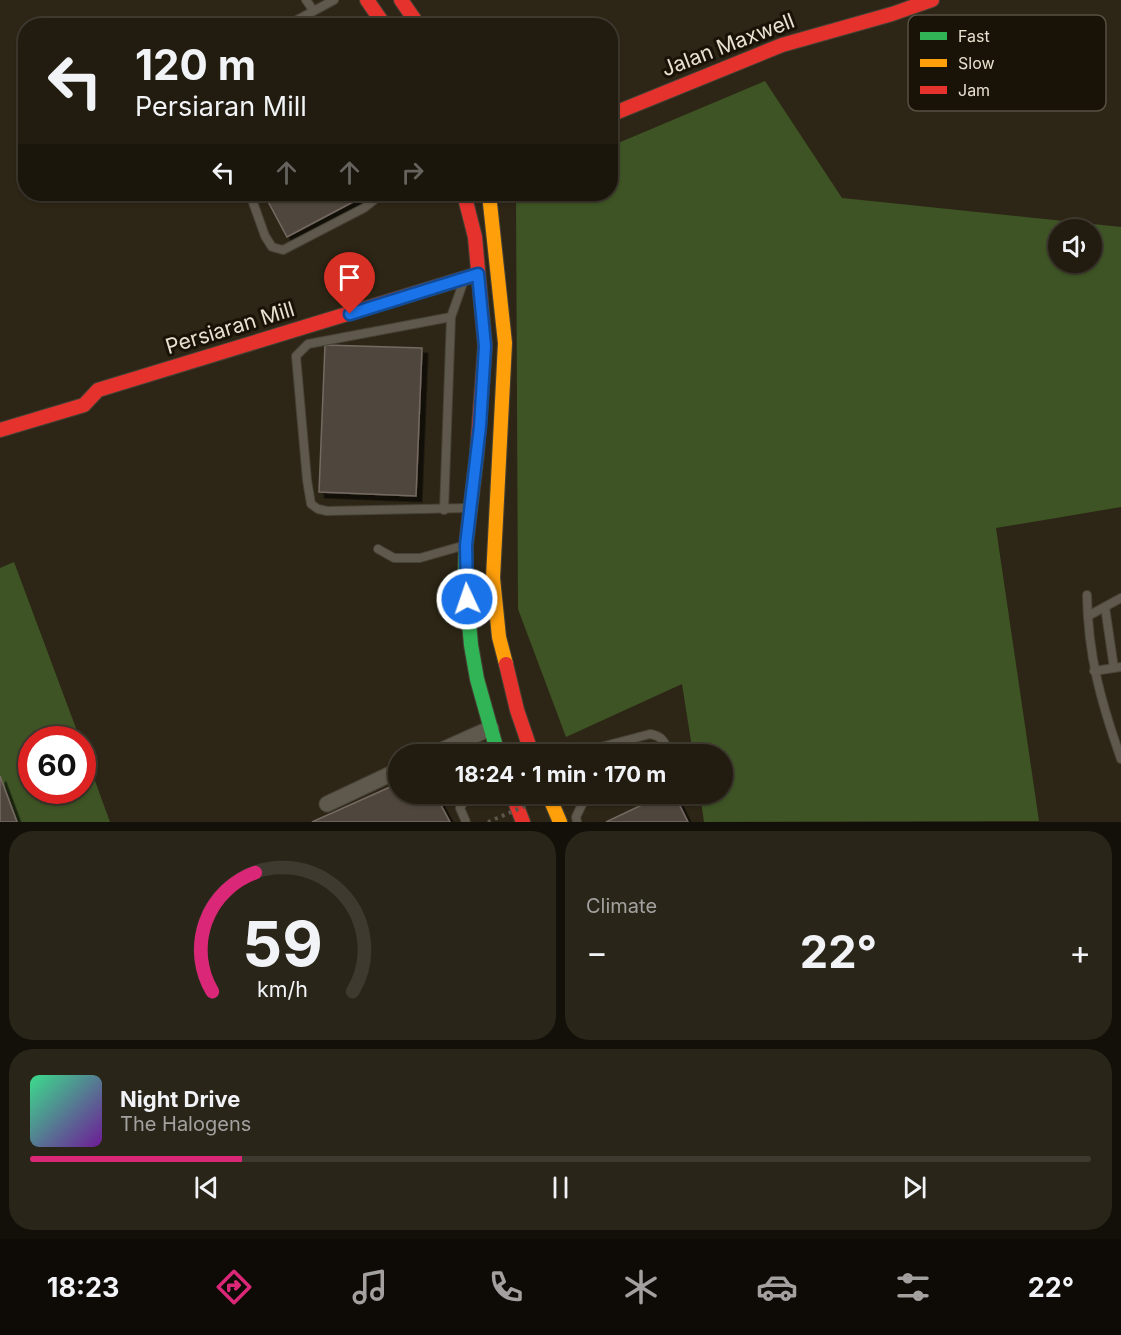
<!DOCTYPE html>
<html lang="en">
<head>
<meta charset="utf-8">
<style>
	body { margin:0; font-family:Inter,sans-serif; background:#2a2519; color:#f1f3f6; height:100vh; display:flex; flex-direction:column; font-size:22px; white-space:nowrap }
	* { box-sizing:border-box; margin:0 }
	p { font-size:20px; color:#a2a19f }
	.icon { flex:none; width:33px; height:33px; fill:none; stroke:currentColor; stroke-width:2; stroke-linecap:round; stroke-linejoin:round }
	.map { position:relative; height:822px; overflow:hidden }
	.details { display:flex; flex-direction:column; gap:9px; padding:9px; background:#130f09; flex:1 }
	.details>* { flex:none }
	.hud { position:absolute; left:18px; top:18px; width:600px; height:183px; border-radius:24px; box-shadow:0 2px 4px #0004,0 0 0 2px #3f3a30; background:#221c10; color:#f1f3f6; overflow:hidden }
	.buttons { position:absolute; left:1048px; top:219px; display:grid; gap:12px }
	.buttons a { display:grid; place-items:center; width:54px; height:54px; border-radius:50%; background:#221c10; box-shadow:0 2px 4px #0004,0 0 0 2px #3f3a30; font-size:30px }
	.speed { position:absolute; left:18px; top:726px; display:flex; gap:12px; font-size:30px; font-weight:700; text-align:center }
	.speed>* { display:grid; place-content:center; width:78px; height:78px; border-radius:50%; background:#221c10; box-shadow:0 2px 4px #0004,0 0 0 2px #3f3a30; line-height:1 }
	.speed .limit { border:9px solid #d22; background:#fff; color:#111 }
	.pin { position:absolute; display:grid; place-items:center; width:51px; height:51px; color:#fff; margin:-62px -26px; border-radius:50% 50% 50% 0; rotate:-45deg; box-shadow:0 0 6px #0007 }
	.pin .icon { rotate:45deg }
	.me { position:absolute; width:66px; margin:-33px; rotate:357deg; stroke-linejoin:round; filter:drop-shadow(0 0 4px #0008) }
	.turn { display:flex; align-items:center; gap:21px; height:126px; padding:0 18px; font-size:27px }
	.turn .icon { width:78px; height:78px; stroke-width:2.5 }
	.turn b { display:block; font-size:42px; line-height:51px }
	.lanes { display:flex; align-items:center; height:57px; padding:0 18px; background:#0003; justify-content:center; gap:30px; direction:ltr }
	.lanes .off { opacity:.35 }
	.big { font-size:45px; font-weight:700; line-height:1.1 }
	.details .card { flex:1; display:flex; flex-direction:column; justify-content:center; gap:9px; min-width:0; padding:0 21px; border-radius:24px; background:#2a2519 }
	.details .dial { align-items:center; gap:0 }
	.dial svg { height:156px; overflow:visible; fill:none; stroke:#3f3a30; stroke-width:7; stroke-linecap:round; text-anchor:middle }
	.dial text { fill:#f1f3f6; stroke:none }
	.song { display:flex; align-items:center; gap:18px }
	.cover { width:72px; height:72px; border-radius:9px; background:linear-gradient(135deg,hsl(150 70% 55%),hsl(280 70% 35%)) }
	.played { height:6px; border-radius:3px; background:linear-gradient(90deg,#db2777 20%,#3f3a30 20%) }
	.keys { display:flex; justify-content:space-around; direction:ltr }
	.heat { display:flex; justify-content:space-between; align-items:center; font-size:33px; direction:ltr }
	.details .tiles { flex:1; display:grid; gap:9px; grid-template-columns:1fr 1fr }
	.card:last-child { grid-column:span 2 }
	.trip { position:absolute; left:388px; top:744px; width:345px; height:60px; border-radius:30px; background:#221c10; box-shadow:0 2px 4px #0004,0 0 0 2px #3f3a30; font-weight:700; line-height:60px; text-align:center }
	.tab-bar { display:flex; height:96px; justify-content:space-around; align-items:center; background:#0e0b06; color:#a2a19f }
	.tab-bar .icon { width:42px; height:42px }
	.tab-bar .current { color:#db2777 }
	.tab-bar b { font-size:27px; color:#f1f3f6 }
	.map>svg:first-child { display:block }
	.green { fill:#3e5424; fill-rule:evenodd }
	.building { fill:#50463e; stroke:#756a62; stroke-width:1.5; filter:url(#shadow) }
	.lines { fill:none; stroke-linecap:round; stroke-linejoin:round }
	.lane-casing { stroke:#474236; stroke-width:10 }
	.street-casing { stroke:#474236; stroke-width:17 }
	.fast-casing { stroke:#474236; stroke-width:16 }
	.slow-casing { stroke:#474236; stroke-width:16 }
	.jam-casing { stroke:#474236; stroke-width:16 }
	.lane { stroke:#5f584d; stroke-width:8 }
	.street { stroke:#5f584d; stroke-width:15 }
	.fast { stroke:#30b455; stroke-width:14 }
	.slow { stroke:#ff9f0a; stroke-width:14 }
	.jam { stroke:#e5322d; stroke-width:14 }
	.path-bridge { stroke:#5b554b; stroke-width:4; stroke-dasharray:3 4.5; stroke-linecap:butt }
	.route-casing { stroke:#114b97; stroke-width:15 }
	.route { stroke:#1a73e8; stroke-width:10 }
	.labels { text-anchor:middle; stroke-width:6; stroke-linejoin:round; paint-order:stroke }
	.street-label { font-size:21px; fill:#e9e0d0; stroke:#191307 }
	.key { fill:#191307; stroke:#575043; stroke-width:1.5 }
	.key-label { font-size:16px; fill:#e9e0d0 }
</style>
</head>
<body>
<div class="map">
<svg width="1121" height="822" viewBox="0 0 1121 822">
	<defs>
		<filter id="shadow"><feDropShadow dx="5.5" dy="5.5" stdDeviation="0" flood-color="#0009"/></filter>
	</defs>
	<rect width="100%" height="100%" fill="#2d2616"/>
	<g class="green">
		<path d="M765 81 842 198 1121 227V507L996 528 1039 821 704 822 700 794H723V754H693L682 684 566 737 518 609 516 194H610L611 146ZM1059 230H1092V262H1059Z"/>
		<path d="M14 562 80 739 32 740V790H82L83 748 110 822H0V568Z"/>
	</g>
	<g class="building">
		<path d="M264 194H368L287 237Z"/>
		<path d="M325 345 422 348 416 496 319 492Z"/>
		<path d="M0 776 17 822H0Z"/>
		<path d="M399 783V794H435L450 822H312Z"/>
		<path d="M665 794H674L688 822H606Z"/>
	</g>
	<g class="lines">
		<g class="lane-casing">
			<g id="lane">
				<path d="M306 0 313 10"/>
				<path d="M286 26 334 0"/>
				<path d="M250 194 265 236 272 247 283 250 364 208 374 200 373 194"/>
				<path d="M463 283 451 317 308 344 296 356 307 480 311 504 318 509 327 511 468 508"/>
				<path d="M444 510 451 317"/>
				<path d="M378 549 394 558H420L462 546"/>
				<path d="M1087 595C1088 656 1101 702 1121 759"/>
				<path d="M1105 607 1114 668"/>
				<path d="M1088 616 1121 598"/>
				<path d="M1094 671 1121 667"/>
				<path d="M588 754 597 748 650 734C663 736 665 743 670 754"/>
				<path d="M466 822 460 808 468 794"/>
				<path d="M577 822 576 817 587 794"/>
			</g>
		</g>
		<g class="street-casing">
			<g id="street">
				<path d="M433 754 491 728"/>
				<path d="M327 804 399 770"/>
			</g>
		</g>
		<g class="fast-casing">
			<path id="fast" d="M477 453 466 545 465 576 471 645 477 679 498 754"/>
		</g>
		<g class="slow-casing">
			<g id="slow">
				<path d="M489 194 505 343 493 578 499 637 506 664"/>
				<path d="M548 794 560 822"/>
			</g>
		</g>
		<g class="jam-casing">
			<g id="jam">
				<path d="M367 0 385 26"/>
				<path d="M401 0 419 26"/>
				<path d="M610 115 782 45 892 14 932 0"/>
				<path d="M464 194 475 237 485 346 477 453"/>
				<path d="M0 430 84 405 98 390 478 274"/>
				<path d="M506 664 517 710 532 754"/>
				<path d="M512 794 523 822"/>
			</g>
		</g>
		<use href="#lane" class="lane"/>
		<use href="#street" class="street"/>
		<use href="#fast" class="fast"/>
		<use href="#slow" class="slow"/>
		<use href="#jam" class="jam"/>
		<path class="path-bridge" d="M488 822 553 794"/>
	</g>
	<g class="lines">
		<g class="route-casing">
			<path id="route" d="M350 314 478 274 485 346 480 426 466 545 467 599"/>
		</g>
		<use href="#route" class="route"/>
	</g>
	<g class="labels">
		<g class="street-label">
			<text transform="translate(728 45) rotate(-21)" y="7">Jalan Maxwell</text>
			<text transform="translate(230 328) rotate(-17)" y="7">Persiaran Mill</text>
		</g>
	</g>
	<rect x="908" y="15" width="198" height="96" rx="9" class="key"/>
	<rect x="920" y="32" width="27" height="8" fill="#30b455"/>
	<rect x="920" y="59" width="27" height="8" fill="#ff9f0a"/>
	<rect x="920" y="86" width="27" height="8" fill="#e5322d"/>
	<g class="key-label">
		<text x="958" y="42">Fast</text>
		<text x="958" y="69">Slow</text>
		<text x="958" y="96">Jam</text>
	</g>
</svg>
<div class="buttons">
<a><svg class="icon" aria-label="sound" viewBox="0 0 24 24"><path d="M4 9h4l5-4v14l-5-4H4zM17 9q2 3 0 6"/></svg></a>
</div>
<div class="speed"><div class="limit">60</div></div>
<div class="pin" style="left:350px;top:314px;background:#d93025"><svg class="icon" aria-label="arrive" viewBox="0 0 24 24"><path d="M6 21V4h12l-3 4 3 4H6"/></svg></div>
<svg class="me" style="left:467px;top:599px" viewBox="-20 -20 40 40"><circle r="17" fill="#1a73e8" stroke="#fff" stroke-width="3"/><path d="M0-11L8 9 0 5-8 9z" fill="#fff"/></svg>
<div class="trip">18:24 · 1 min · 170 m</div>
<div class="hud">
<div class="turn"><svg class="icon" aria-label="left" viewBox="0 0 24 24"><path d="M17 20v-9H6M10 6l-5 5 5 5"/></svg><div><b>120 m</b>Persiaran Mill</div></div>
<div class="lanes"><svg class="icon" aria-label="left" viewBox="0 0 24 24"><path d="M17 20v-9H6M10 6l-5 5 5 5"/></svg><svg class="icon off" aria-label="ahead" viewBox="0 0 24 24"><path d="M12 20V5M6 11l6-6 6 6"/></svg><svg class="icon off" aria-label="ahead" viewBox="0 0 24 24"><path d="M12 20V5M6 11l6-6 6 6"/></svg><svg class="icon off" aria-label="right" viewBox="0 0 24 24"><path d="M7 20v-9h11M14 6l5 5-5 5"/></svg></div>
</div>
</div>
<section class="details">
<div class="tiles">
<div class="card dial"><svg viewBox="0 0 100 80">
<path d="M14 69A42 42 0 1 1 86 69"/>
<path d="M14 69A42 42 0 0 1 36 8" stroke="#db2777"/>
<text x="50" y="56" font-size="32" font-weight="700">59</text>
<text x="50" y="72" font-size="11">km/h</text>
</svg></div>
<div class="card"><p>Climate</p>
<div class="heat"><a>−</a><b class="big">22°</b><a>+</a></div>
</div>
<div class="card">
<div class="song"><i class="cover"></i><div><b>Night Drive</b><p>The Halogens</p></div></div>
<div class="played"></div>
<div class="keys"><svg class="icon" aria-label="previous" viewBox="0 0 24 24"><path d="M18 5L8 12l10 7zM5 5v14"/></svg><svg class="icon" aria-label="pause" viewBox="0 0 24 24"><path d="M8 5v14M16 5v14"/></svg><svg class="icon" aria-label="next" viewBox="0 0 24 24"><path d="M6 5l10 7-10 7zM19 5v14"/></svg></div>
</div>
</div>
</section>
<nav class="tab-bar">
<b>18:23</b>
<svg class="icon current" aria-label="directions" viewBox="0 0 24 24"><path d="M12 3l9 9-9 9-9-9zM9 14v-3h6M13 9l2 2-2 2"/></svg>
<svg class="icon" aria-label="music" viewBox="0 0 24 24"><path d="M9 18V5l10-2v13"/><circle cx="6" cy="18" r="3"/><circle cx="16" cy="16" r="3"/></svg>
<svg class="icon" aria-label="phone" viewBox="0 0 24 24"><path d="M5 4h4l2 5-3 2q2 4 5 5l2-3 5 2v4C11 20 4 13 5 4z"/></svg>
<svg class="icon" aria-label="climate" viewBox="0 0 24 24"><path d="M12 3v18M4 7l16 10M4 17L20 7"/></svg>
<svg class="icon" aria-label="car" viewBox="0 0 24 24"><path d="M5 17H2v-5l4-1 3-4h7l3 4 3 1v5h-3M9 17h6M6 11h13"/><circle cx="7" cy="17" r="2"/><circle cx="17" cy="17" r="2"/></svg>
<svg class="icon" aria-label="filters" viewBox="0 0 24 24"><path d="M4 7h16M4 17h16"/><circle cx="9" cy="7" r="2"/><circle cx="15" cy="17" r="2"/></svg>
<b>22°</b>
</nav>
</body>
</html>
